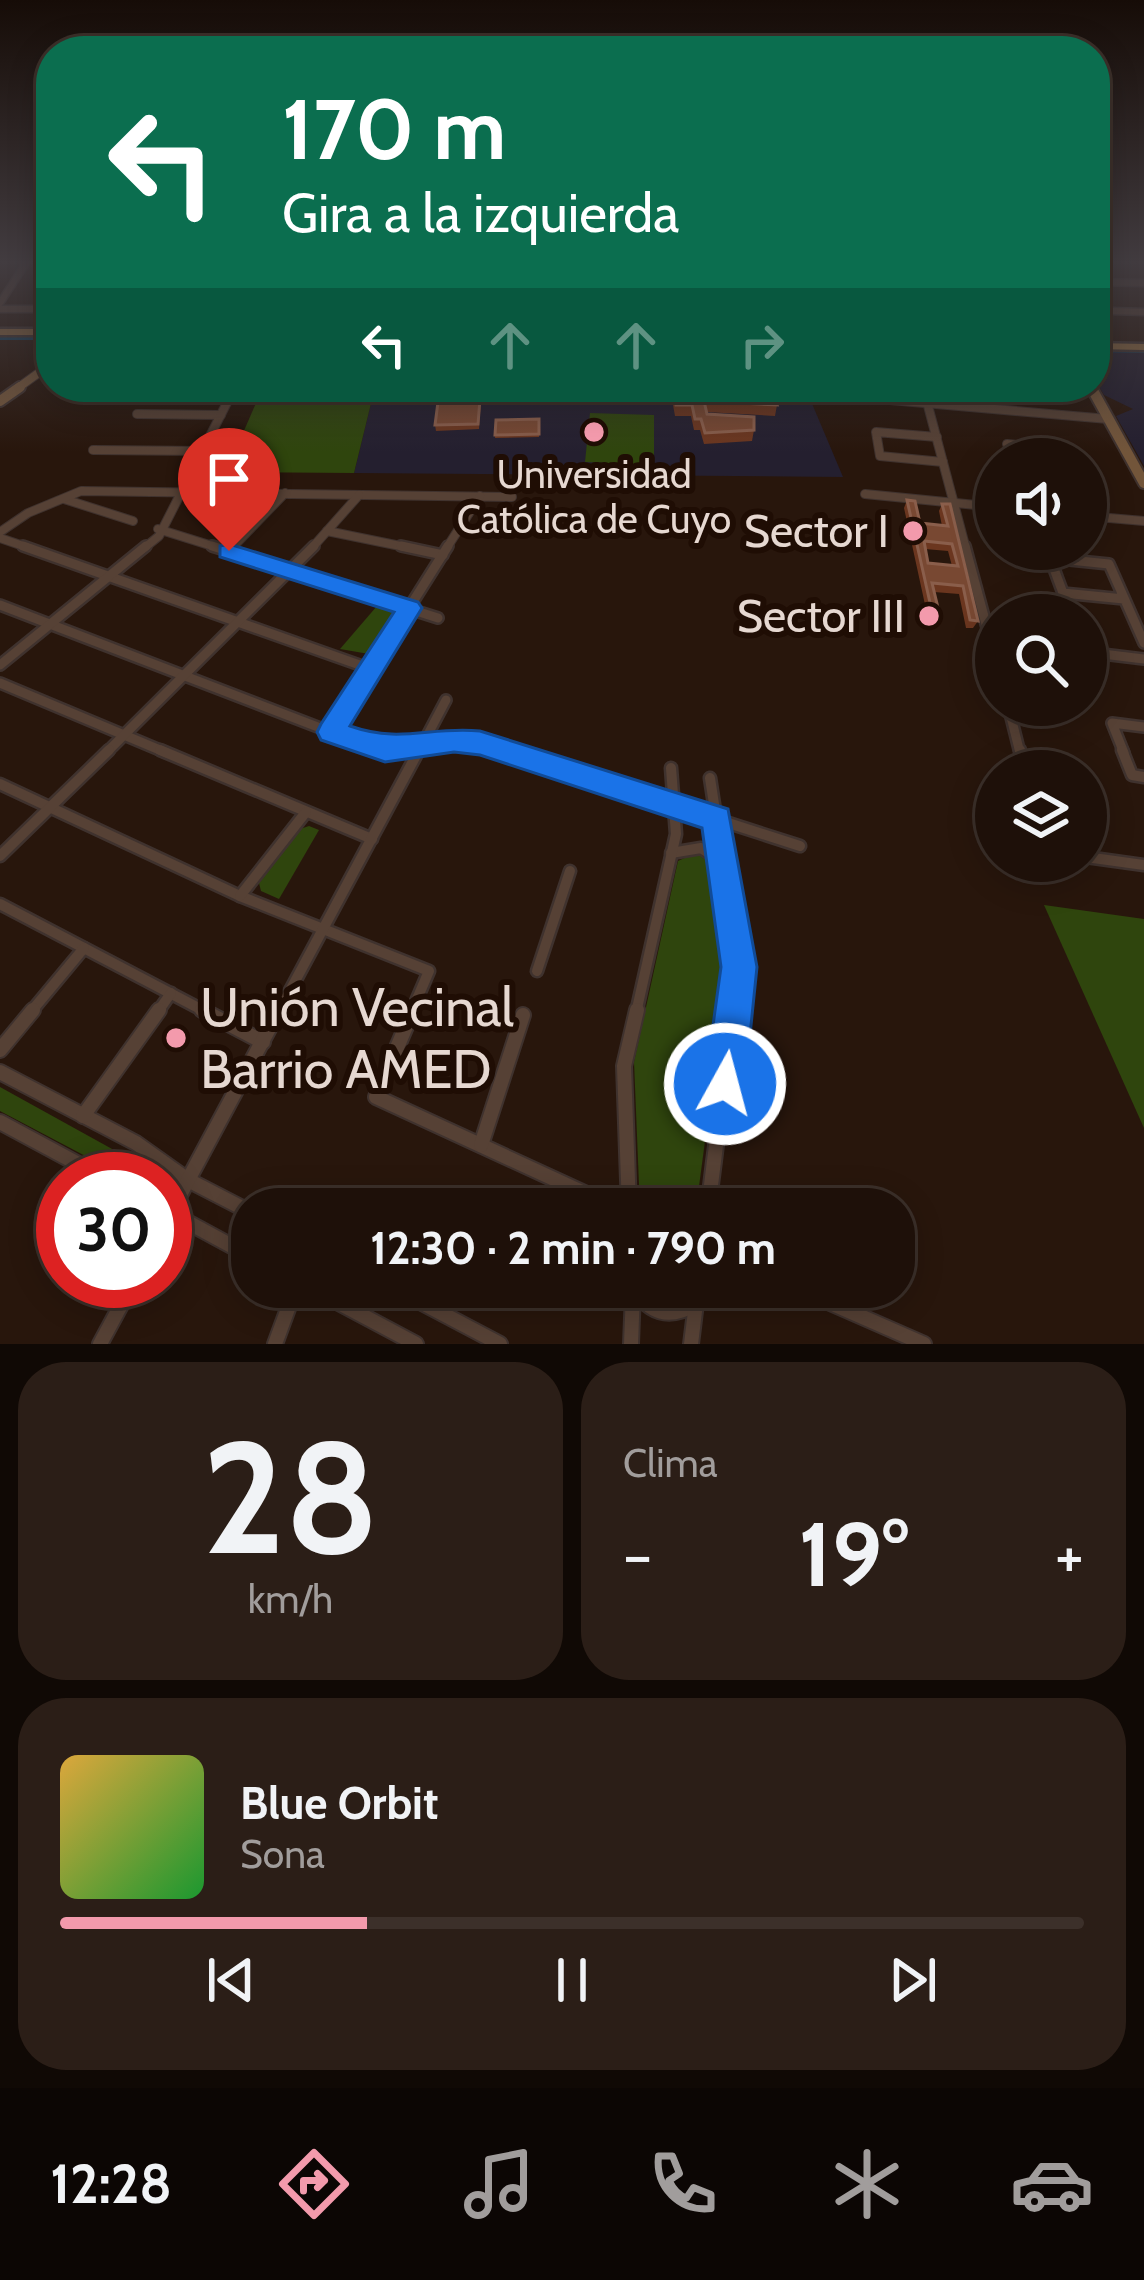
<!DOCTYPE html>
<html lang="es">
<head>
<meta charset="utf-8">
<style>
	body { margin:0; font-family:Cabin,sans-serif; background:#2b1e17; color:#f1f3f6; height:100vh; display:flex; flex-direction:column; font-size:45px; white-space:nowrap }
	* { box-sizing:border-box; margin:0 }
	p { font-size:39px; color:#a19d9c }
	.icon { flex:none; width:66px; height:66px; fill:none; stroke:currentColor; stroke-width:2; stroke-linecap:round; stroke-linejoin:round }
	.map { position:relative; height:1344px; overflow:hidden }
	.side { display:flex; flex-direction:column; gap:18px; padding:18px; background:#100905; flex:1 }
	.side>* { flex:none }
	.banner { position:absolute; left:36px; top:36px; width:1074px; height:366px; border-radius:48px; box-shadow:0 6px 30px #0003,0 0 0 3px #3c302a; background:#0b6e4f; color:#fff; overflow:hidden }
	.controls { position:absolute; left:975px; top:438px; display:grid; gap:24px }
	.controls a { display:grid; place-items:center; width:132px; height:132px; border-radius:50%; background:#1e1009; box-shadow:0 6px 30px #0003,0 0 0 3px #3c302a; font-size:60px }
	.speed { position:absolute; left:36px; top:1152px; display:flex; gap:24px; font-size:60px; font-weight:700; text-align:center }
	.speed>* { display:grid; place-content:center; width:156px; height:156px; border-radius:50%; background:#1e1009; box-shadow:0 6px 30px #0003,0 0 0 3px #3c302a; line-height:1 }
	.speed .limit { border:18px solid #d22; background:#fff; color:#111 }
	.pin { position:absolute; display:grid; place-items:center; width:102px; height:102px; color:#fff; margin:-123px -51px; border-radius:50% 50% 50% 0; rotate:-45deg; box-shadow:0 0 12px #0007 }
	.pin .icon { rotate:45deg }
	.me { position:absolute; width:132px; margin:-66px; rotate:7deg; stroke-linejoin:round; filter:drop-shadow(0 0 9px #0008) }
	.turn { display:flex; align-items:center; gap:42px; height:252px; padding:0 48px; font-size:54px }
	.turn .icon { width:156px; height:156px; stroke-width:2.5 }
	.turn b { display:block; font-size:84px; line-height:102px }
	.lanes { display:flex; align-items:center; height:114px; padding:0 48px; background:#0003; justify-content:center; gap:60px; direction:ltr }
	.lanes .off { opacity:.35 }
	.big { font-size:90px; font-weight:700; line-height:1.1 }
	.side .widget { flex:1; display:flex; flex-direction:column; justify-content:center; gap:18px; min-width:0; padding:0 42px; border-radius:48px; background:#2b1e17 }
	.side .dial { align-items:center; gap:0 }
	.dial b { font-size:156px; line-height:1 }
	.song { display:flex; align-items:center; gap:36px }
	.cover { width:144px; height:144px; border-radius:18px; background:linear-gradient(135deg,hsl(40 70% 55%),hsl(130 70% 35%)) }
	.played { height:12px; border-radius:6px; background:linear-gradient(90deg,#f39aac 30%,#3c302a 30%) }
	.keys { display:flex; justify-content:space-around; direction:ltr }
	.heat { display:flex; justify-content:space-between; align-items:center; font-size:66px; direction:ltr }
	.side .tiles { flex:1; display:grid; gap:18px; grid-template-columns:1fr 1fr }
	.widget:last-child { grid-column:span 2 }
	.trip { position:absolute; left:231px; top:1188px; width:684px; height:120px; border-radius:48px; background:#1e1009; box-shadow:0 6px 30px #0003,0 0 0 3px #3c302a; font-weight:700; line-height:120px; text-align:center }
	.menu { display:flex; height:192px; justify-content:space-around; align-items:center; background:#0c0604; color:#a19d9c }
	.menu .icon { width:84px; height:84px }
	.menu .current { color:#f39aac }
	.menu b { font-size:54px; color:#f1f3f6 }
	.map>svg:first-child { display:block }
	.education { fill:#241f2f }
	.green { fill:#2f450d }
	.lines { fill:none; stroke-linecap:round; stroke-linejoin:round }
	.canal { stroke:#113f5d; stroke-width:6 }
	.street-far4-casing { stroke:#3f322e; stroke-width:9 }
	.street-far3-casing { stroke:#3f322e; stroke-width:10 }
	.street-far2-casing { stroke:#3f322e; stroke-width:14 }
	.street-far1-casing { stroke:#3f322e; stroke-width:15 }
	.street-casing { stroke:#3f322e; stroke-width:18 }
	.secondary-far1-casing { stroke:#3f322e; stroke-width:10 }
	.secondary-casing { stroke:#3f322e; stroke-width:14 }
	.primary-casing { stroke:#3f322e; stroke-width:5 }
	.street-far4 { stroke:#564135; stroke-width:6 }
	.street-far3 { stroke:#564135; stroke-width:8 }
	.street-far2 { stroke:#564135; stroke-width:9 }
	.street-far1 { stroke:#564135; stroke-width:10 }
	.street { stroke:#564135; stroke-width:14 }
	.secondary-far1 { stroke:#72553a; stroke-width:8 }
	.secondary { stroke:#72553a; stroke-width:10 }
	.primary { fill:#8e6a40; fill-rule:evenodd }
	.wall { fill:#6b361f; fill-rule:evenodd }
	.building { fill:#784832; stroke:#8a5e4b; stroke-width:3; fill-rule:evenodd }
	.route { fill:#1a73e8; stroke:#114b97; stroke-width:3 }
	.poi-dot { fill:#f39aac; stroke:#1f0d04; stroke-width:4.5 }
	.labels { text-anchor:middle; stroke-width:12; stroke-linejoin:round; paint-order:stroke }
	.far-poi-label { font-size:39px; fill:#e6d8d1; stroke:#1f0d04 }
	.poi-label { font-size:45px; fill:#e6d8d1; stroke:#1f0d04; text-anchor:end }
	.near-poi-label { font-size:54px; fill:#e6d8d1; stroke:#1f0d04; text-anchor:start }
</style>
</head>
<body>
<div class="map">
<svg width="1144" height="1344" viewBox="0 0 1144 1344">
	<rect width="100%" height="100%" fill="#28160c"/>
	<g class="education">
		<path d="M1095 351 1144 352V466L1116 416 1133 409 1104 395 1095 380Z"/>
		<path d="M375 387H805L843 477 354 473Z"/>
	</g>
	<g class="green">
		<path d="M263 387H375L354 473 226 472Z"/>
		<path d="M590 413 654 415V465L585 462Z"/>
		<path d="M377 606 392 611 394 616 369 654 340 649Z"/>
		<path d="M309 826 319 830 279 899 261 891 259 883 300 829Z"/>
		<path d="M697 852 714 866 728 968 696 1209H640L634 1062 678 861Z"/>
		<path d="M1044 905 1144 919V1128Z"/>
		<path d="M0 1087 170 1181V1188L165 1193V1179H129L0 1111Z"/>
	</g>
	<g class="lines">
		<g class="canal">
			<path d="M0 337H51"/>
			<path d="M1095 349 1144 350"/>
		</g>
		<g class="street-far4-casing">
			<g id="street-far4">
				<path d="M1095 282 1144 283"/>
				<path d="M0 303 26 263"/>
				<path d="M0 309H51"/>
				<path d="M1112 311 1144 312"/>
			</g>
		</g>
		<g class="street-far3-casing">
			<g id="street-far3">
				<path d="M923 387 966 549"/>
				<path d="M822 394 1108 419"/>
				<path d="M137 414 221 415"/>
				<path d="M937 437 876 432 880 456 943 462"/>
				<path d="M93 450 203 451"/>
				<path d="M1013 459 1007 444 1056 448 1061 459"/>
				<path d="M865 494 996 507"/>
				<path d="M64 499 133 521"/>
				<path d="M1086 516 1144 521"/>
				<path d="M158 529 222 549"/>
				<path d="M327 531 415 549"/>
				<path d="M0 532 28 513 81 491 512 497"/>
				<path d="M0 538 32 549"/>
				<path d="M143 549 159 536 235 387"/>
				<path d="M231 549 285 493"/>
				<path d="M311 549 359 495"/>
				<path d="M446 549 480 496"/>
			</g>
		</g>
		<g class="street-far2-casing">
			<g id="street-far2">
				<path d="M23 546 371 669"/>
				<path d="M212 546 438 618"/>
				<path d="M401 546 443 555"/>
				<path d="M965 546 996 661"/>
				<path d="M229 551 234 546"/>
				<path d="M1124 599 1063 593 1050 558 1109 564 1144 643"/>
				<path d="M0 605 375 749 454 740 511 753"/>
				<path d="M1086 652 1144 659"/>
				<path d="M0 665 146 546"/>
				<path d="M0 683 167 753"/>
				<path d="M1008 705 1020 753"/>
				<path d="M331 732 448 546"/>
				<path d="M106 753 314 546"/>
				<path d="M418 753 446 700"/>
				<path d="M1124 753 1112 723 1144 727"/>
			</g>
		</g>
		<g class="street-far1-casing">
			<g id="street-far1">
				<path d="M160 750 372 839"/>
				<path d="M502 750 800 846"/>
				<path d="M1020 750 1025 771"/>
				<path d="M1122 750 1132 775 1144 777"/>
				<path d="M710 778 739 967 733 1013"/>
				<path d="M0 784 240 896 429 971 411 1013"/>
				<path d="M671 853 701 848 721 861"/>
				<path d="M0 856 109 750"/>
				<path d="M1086 857 1144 865"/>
				<path d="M240 896 306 812"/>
				<path d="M0 904 208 1013"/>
				<path d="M537 971 570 871"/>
				<path d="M30 1013 84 948"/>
				<path d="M157 1013 171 993"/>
				<path d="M278 1013 419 750"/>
				<path d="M636 1013 676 834 671 768"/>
			</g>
		</g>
		<g class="street-casing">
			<g id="street">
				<path d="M202 1010 263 1042"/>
				<path d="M413 1010 376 1097 619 1209"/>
				<path d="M0 1050 33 1010"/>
				<path d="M0 1072 136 1143 188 1180 252 1213"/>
				<path d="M83 1116 159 1010"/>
				<path d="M0 1122 106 1179"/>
				<path d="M481 1145 523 1015"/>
				<path d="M629 1209 624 1066 637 1010"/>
				<path d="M708 1209 733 1010"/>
				<path d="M167 1211 252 1257"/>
				<path d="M165 1223 279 1010"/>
				<path d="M309 1287 416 1344"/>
				<path d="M392 1287 500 1344"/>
				<path d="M794 1287 924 1344"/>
				<path d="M633 1288C650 1314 669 1320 696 1304"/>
				<path d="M100 1344 134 1281"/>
				<path d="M275 1344 296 1287"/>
				<path d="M631 1344 633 1292"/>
				<path d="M691 1344 698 1287"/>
			</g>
		</g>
		<g class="secondary-far1-casing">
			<path id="secondary-far1" d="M15 390 51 364"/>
		</g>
		<g class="secondary-casing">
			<g id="secondary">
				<path d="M1091 387 1144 483"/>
				<path d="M0 401 20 387"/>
			</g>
		</g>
		<g class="primary-casing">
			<g id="primary">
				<rect x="0" y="329" width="51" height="6"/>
				<path d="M1095 343 1144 344V350L1095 349Z"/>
			</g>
		</g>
		<use href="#street-far4" class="street-far4"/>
		<use href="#street-far3" class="street-far3"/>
		<use href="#street-far2" class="street-far2"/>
		<use href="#street-far1" class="street-far1"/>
		<use href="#street" class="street"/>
		<use href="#secondary-far1" class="secondary-far1"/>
		<use href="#secondary" class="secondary"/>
		<use href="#primary" class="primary"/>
	</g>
	<g class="wall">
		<path d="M482 387 479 429 436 431 435 425Z"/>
		<rect x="598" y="389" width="17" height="14"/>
		<path d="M674 394 777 405 775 416 706 412 707 414 754 430 752 441 704 444 700 430H694L691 416H675L673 405Z"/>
		<path d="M539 419V437L495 438 496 420Z"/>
		<path d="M907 500 920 523 942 526 939 511 942 504 978 621 973 628H966L959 594 934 592 940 616 937 624 929 623 904 508ZM925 549 948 551 952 566 928 563Z"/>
	</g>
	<g class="building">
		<path d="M440 387H481L478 424 435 425Z"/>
		<path d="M598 389H615L616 399H598Z"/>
		<path d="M674 394H773L777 405 704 401 707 414 754 417V430L705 433 701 419H695L692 405H676Z"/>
		<path d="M539 419V434L495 435 496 420Z"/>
		<path d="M907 500 915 501 920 523 948 526 942 504H950L978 621 970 620 963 586 932 583 940 616H933ZM924 541 952 544 958 566 928 563Z"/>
	</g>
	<linearGradient id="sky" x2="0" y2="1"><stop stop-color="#160c07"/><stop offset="0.58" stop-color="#423c40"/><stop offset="1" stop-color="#423c40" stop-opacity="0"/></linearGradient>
	<rect width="1144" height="452" fill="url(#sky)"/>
	<path class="route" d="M229 544 418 602 422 608 350 726C402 744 429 726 480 731L728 809 757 967 745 1084 739 1098 725 1104 711 1098 705 1084 721 967 702 828 480 755 454 752 385 762 321 740 317 732 321 724 394 612 220 557V546Z"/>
	<g class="poi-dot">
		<circle cx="594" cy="432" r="12"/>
		<circle cx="913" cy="531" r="12"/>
		<circle cx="929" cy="616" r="12"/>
		<circle cx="176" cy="1038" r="12"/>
	</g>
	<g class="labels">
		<g class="far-poi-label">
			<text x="594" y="488">Universidad<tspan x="594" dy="45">Católica de Cuyo</tspan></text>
		</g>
		<g class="poi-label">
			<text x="889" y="547">Sector I</text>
			<text x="905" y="632">Sector III</text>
		</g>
		<g class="near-poi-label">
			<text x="200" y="1026">Unión Vecinal<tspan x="200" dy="62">Barrio AMED</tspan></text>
		</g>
	</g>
</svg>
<div class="controls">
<a><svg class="icon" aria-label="sound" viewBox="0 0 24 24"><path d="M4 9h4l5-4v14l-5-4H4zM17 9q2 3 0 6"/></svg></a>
<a><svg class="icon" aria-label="search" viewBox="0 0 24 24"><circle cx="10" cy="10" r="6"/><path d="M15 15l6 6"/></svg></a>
<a><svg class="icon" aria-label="layers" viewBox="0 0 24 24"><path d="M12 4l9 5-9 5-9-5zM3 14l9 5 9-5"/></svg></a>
</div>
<div class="speed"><div class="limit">30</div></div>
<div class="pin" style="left:229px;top:551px;background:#d93025"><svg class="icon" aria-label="arrive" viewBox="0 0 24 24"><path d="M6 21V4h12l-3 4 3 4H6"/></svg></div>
<svg class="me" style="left:725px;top:1084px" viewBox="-20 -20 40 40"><circle r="17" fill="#1a73e8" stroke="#fff" stroke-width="3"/><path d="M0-11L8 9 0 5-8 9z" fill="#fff"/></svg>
<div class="trip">12:30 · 2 min · 790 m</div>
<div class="banner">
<div class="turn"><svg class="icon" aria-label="left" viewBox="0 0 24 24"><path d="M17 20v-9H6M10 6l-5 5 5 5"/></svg><div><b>170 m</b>Gira a la izquierda</div></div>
<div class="lanes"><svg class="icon" aria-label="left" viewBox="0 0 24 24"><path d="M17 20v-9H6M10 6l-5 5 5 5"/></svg><svg class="icon off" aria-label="ahead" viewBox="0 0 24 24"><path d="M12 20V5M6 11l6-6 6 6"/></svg><svg class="icon off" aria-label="ahead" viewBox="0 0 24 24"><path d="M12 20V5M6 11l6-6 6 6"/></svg><svg class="icon off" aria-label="right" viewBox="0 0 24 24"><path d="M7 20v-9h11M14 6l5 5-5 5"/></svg></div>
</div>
</div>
<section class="side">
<div class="tiles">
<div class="widget dial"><b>28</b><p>km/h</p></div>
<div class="widget"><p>Clima</p>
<div class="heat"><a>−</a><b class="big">19°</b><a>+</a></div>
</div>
<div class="widget">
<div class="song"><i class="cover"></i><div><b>Blue Orbit</b><p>Sona</p></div></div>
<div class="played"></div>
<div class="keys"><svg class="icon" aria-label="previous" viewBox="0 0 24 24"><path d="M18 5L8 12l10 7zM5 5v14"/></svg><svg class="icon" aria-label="pause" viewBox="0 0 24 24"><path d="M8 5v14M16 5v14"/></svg><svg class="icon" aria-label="next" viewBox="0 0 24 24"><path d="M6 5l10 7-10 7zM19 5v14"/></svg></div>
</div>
</div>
</section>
<nav class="menu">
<b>12:28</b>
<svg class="icon current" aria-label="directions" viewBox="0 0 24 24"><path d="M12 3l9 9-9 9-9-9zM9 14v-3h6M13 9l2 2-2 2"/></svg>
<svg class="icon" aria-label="music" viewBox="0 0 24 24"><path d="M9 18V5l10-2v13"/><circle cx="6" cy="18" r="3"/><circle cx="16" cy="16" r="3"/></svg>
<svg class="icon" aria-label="phone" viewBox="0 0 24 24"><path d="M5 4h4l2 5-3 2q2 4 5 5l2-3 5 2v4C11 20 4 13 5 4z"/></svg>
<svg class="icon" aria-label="climate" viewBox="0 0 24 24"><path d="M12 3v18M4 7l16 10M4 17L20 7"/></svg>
<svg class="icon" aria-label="car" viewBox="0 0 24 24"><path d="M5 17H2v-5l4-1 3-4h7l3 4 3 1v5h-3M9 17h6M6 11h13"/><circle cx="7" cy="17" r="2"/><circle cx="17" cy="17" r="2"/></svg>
</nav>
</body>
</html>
